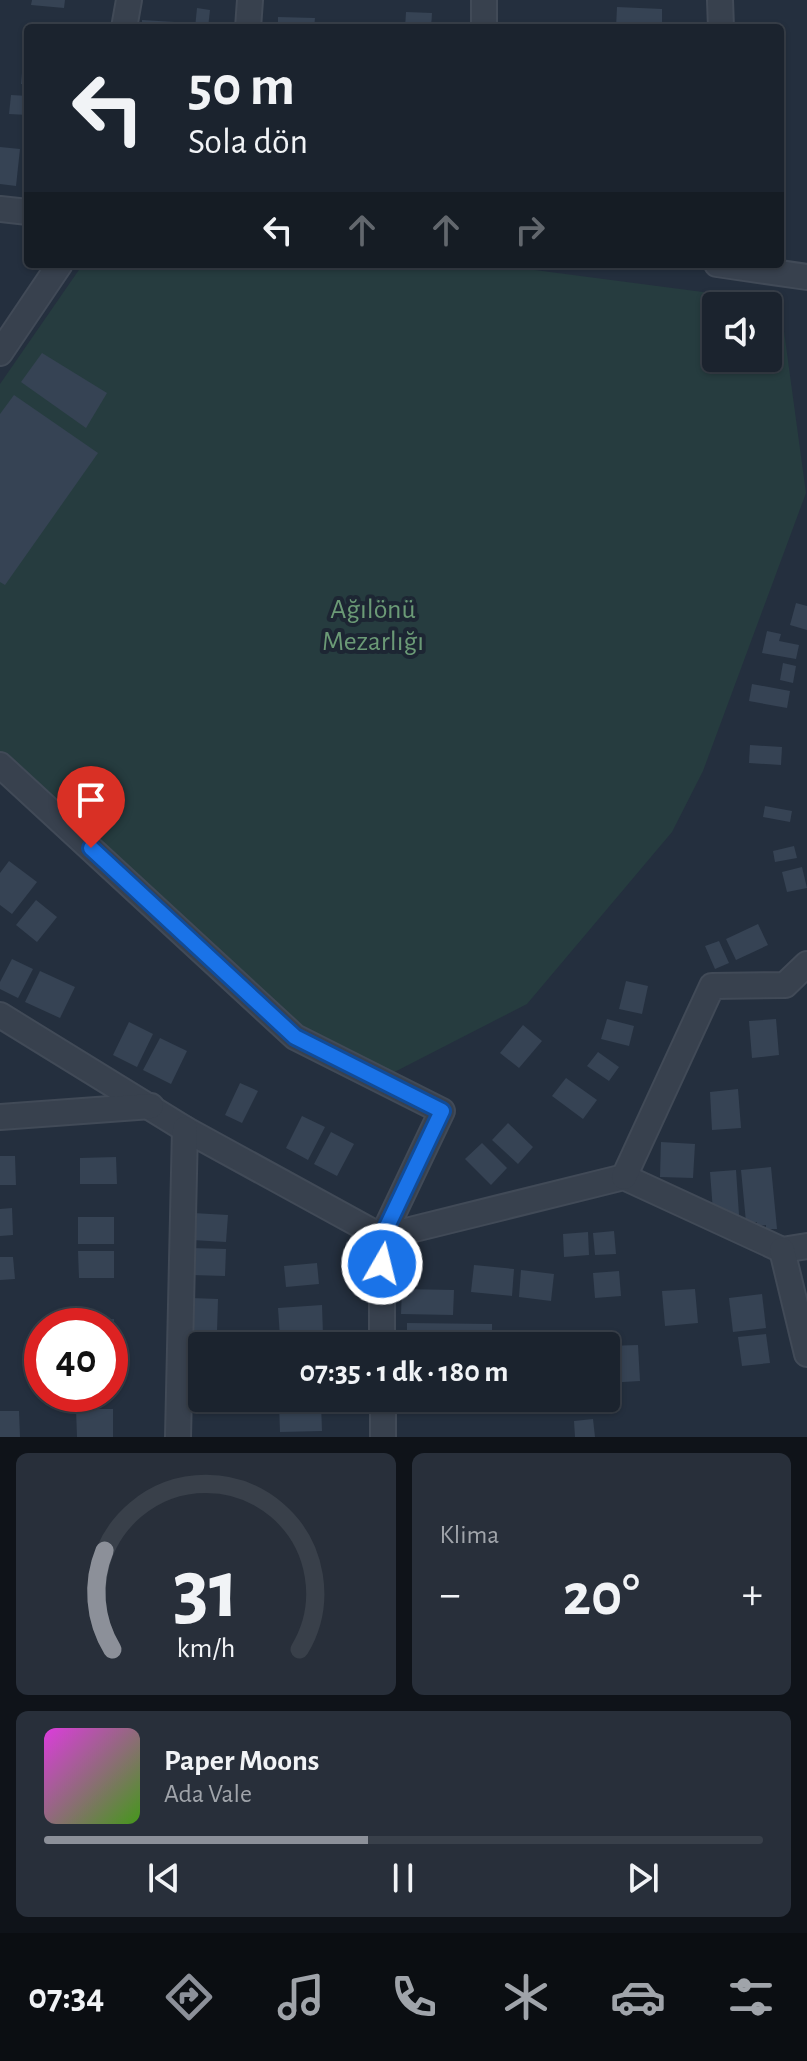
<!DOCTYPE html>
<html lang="tr">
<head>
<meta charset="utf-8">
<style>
	body { margin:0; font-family:"Alegreya Sans",sans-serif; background:#282f3a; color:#f1f3f6; height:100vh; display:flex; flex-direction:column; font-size:30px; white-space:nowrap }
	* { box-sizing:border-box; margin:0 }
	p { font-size:26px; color:#a0a4aa }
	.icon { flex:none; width:44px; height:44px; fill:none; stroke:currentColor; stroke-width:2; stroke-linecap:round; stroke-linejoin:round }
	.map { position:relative; height:1437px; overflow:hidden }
	.side { display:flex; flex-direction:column; gap:16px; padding:16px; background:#0f1319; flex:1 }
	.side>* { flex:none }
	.top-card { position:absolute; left:24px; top:24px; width:760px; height:244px; border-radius:8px; box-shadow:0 2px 6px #0004,0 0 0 2px #39404a; background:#1b232e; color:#f1f3f6; overflow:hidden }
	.buttons { position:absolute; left:702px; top:292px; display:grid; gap:16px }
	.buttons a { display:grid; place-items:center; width:80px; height:80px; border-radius:8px; background:#1b232e; box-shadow:0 2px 6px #0004,0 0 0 2px #39404a; font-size:40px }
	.speed { position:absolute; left:24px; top:1308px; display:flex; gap:16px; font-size:40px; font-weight:700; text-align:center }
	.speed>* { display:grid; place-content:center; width:104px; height:104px; border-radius:50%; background:#1b232e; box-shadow:0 2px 6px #0004,0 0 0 2px #39404a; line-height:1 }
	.speed .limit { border:12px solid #d22; background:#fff; color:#111 }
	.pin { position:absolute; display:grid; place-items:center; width:68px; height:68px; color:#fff; margin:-82px -34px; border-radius:50% 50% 50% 0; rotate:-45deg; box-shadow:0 0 8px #0007 }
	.pin .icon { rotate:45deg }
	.me { position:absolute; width:88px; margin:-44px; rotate:8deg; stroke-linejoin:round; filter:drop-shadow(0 0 6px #0008) }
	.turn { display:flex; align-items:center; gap:28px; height:168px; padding:0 32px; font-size:36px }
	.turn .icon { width:104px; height:104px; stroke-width:2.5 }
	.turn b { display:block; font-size:56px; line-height:68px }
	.lanes { display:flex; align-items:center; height:76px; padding:0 32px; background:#0003; justify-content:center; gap:40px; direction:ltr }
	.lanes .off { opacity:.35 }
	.big { font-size:60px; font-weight:700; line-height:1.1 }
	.side .card { flex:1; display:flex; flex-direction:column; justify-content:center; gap:12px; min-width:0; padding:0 28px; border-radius:12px; background:#282f3a }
	.side .dial { align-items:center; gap:0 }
	.dial svg { height:208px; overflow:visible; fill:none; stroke:#39404a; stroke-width:7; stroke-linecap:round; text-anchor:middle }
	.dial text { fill:#f1f3f6; stroke:none }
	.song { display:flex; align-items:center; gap:24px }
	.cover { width:96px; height:96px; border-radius:12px; background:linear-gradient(135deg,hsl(300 70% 55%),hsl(100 70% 35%)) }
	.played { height:8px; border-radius:4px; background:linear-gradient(90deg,#8c9099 45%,#39404a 45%) }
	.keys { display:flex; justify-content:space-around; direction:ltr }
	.heat { display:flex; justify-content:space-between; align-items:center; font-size:44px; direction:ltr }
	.side .tiles { flex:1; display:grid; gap:16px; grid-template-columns:1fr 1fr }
	.card:last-child { grid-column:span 2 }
	.trip { position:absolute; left:188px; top:1332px; width:432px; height:80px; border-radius:8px; background:#1b232e; box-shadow:0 2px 6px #0004,0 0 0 2px #39404a; font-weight:700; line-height:80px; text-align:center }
	.menu { display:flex; height:128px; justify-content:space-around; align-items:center; background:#0b0e12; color:#a0a4aa }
	.menu .icon { width:56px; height:56px }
	.menu .on { color:#8c9099 }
	.menu b { font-size:36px; color:#f1f3f6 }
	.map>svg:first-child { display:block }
	.green { fill:#263c3f; fill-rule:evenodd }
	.building { fill:#364354 }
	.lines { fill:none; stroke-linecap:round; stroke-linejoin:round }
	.minor-casing { stroke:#414a57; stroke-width:28 }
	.minor { stroke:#38414e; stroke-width:24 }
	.route-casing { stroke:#114b97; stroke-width:20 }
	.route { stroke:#1a73e8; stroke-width:14 }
	.labels { text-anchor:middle; stroke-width:8; stroke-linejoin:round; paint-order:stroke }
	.park-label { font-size:28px; fill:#6b9a76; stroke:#1d2633 }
</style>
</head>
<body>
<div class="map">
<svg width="807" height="1437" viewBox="0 0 807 1437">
	<rect width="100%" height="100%" fill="#242f3e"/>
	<path class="green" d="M83 264H488L780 302 806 493 703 771 672 832 527 1004 373 1083 291 1048 0 765V384ZM716 306H768V358H716Z"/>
	<g class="building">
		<path d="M32 0H65L64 8 31 5Z"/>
		<path d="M617 7 662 9V28H616Z"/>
		<path d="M197 8 210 10 208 28H195Z"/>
		<path d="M406 12 432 13 431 28H405Z"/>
		<path d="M278 17 315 18 314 28H278Z"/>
		<path d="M142 20 175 22 174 28H142Z"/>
		<path d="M24 50H28V84H21Z"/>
		<path d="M11 95 28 96V115L9 114Z"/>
		<path d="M0 147 20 149 16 186 0 184Z"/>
		<path d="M42 353 107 393 86 428 21 382Z"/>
		<path d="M14 395 98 453 5 585 0 582V414Z"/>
		<path d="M796 603 807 606V630L790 625Z"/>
		<path d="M767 631 781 634 779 641 799 645 796 659 762 653Z"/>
		<path d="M783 663 796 666 793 683 780 680Z"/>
		<path d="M752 684 790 691 787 708 749 701Z"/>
		<path d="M750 745 782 747 781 765 749 763Z"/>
		<path d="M765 806 792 811 790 822 763 817Z"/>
		<path d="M794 846 797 858 775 862 773 851Z"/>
		<path d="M9 861 37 882 12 914 0 905V873Z"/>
		<path d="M802 867 807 888 787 892 782 872Z"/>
		<path d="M36 900 57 917 37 942 16 925Z"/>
		<path d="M758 924 768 945 736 960 726 939Z"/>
		<path d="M719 941 729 963 715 969 705 946Z"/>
		<path d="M12 959 33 969 18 998 0 989V982Z"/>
		<path d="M40 971 75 987 60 1018 25 1002Z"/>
		<path d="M626 981 648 986 642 1014 619 1009Z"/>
		<path d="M607 1019 634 1026 629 1046 601 1039Z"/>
		<path d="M776 1019 779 1055 752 1058 749 1021Z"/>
		<path d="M129 1022 153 1034 137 1067 113 1055Z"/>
		<path d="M523 1025 542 1041 519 1068 500 1053Z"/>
		<path d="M160 1038 187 1051 171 1084 143 1070Z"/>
		<path d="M598 1052 619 1067 609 1081 587 1066Z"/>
		<path d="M566 1078 597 1100 583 1119 552 1096Z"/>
		<path d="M240 1083 258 1091 242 1123 225 1115Z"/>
		<path d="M738 1089 741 1128 712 1130 710 1092Z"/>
		<path d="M302 1116 325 1127 308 1160 286 1148Z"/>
		<path d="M508 1123 533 1147 518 1164 492 1140Z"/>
		<path d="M331 1132 354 1144 337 1176 314 1164Z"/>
		<path d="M661 1142 695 1144 693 1178 660 1177Z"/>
		<path d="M482 1143 507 1168 491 1185 465 1159Z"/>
		<path d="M0 1156H15L16 1185H0Z"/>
		<path d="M116 1157 117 1184H80V1158Z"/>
		<path d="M771 1167 777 1229H766V1225L757 1226V1222H746L741 1170Z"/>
		<path d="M736 1170 739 1215 727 1216 726 1210 713 1211 710 1172Z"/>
		<path d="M12 1208 13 1235 0 1236V1209Z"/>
		<path d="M193 1213 228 1215 226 1242 192 1240Z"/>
		<rect x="78" y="1217" width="36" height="27"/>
		<path d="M614 1231 616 1254 595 1255 593 1233Z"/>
		<path d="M588 1232 589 1255 564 1257 563 1234Z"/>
		<path d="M191 1248 226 1249 225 1276 191 1275Z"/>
		<path d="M78 1251H114V1278H79Z"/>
		<path d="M0 1257H13L15 1279 0 1280Z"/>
		<path d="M317 1263 319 1284 286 1287 284 1266Z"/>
		<path d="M474 1265 514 1269 512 1296 471 1292Z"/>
		<path d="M521 1270 554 1274 551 1301 519 1297Z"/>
		<path d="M619 1271 621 1296 595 1298 593 1273Z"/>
		<path d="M402 1289 454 1290 453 1315 401 1314Z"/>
		<path d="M695 1289 698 1323 665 1326 662 1291Z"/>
		<path d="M762 1294 766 1328 733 1332 729 1298Z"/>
		<path d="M191 1298 218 1299 217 1332H191Z"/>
		<path d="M322 1305 323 1335 280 1337 278 1308Z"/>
		<path d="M114 1319V1345H110V1326H84V1320Z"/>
		<path d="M407 1323 492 1324V1346H407Z"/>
		<path d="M766 1334 770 1363 742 1366 738 1337Z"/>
		<path d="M318 1341V1346H273L272 1343Z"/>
		<path d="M638 1345 640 1381 606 1383V1346Z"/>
		<path d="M190 1360 202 1361V1380H189Z"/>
		<path d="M321 1403 322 1431 280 1432 279 1404Z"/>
		<path d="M76 1409H113V1437H77Z"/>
		<path d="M0 1411H19L20 1437H0Z"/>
		<path d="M593 1419 595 1437H575L574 1421Z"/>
	</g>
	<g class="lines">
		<g class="minor-casing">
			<g id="minor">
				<path d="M720 0 721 28"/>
				<path d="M124 28 129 0"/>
				<path d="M248 28 250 0"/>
				<path d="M484 28V0"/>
				<path d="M0 209 28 212"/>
				<path d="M717 264 807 277"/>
				<path d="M0 353 60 264"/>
				<path d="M0 765 295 1037 442 1111 382 1237V1346"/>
				<path d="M0 1015 185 1129 382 1237 624 1177 782 1250 807 1246"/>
				<path d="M0 1117 151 1106"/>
				<path d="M624 1177 712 986 785 985 807 964"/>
				<path d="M782 1250 807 1354"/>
				<path d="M383 1398V1437"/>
				<path d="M178 1437 185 1129"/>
			</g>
		</g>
		<use href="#minor" class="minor"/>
	</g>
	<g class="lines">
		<g class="route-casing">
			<path id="route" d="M91 848 295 1037 442 1111 382 1237V1264"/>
		</g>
		<use href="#route" class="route"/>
	</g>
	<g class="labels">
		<g class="park-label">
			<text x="373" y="618">Ağılönü<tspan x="373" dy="32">Mezarlığı</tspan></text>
		</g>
	</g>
</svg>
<div class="buttons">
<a><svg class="icon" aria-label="sound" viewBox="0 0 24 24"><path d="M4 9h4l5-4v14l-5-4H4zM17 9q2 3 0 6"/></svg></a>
</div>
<div class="speed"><div class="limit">40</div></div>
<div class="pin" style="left:91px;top:848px;background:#d93025"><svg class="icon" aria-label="arrive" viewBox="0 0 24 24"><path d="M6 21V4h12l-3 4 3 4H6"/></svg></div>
<svg class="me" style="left:382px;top:1264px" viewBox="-20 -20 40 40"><circle r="17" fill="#1a73e8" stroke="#fff" stroke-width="3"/><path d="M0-11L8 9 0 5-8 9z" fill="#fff"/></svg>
<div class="trip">07:35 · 1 dk · 180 m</div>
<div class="top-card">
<div class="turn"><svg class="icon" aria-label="left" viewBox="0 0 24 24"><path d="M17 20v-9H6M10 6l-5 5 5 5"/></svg><div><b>50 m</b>Sola dön</div></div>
<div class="lanes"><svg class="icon" aria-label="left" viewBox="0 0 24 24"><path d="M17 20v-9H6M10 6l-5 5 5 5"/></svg><svg class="icon off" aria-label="ahead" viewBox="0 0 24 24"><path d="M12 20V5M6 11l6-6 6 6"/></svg><svg class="icon off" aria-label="ahead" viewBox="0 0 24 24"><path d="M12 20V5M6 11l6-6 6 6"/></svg><svg class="icon off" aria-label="right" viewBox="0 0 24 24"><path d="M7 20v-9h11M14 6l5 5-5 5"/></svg></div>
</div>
</div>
<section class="side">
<div class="tiles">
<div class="card dial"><svg viewBox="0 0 100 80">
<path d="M14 69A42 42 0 1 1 86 69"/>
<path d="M14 69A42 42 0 0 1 11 31" stroke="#8c9099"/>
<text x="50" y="56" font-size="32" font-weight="700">31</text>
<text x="50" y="72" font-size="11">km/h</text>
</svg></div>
<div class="card"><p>Klima</p>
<div class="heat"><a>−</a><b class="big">20°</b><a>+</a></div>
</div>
<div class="card">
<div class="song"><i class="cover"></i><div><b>Paper Moons</b><p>Ada Vale</p></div></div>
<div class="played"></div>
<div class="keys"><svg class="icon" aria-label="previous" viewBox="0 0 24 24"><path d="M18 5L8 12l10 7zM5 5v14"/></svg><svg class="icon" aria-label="pause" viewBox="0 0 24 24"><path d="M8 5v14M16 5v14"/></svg><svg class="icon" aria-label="next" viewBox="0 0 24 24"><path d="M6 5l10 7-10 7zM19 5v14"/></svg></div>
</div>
</div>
</section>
<nav class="menu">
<b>07:34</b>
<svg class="icon on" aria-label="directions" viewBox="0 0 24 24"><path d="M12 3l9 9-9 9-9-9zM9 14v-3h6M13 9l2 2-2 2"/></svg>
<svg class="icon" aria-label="music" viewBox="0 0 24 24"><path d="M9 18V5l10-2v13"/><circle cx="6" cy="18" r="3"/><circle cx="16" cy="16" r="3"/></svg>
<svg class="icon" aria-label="phone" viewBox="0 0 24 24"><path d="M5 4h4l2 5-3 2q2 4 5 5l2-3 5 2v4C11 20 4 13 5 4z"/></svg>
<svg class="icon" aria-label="climate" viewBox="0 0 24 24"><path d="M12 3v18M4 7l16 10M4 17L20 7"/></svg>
<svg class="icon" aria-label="car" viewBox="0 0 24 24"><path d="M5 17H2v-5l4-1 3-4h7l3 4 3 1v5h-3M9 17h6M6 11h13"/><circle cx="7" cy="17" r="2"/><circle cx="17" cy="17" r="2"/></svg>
<svg class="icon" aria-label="filters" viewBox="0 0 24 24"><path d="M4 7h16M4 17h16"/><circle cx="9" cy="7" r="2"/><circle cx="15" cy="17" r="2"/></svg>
</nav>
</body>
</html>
